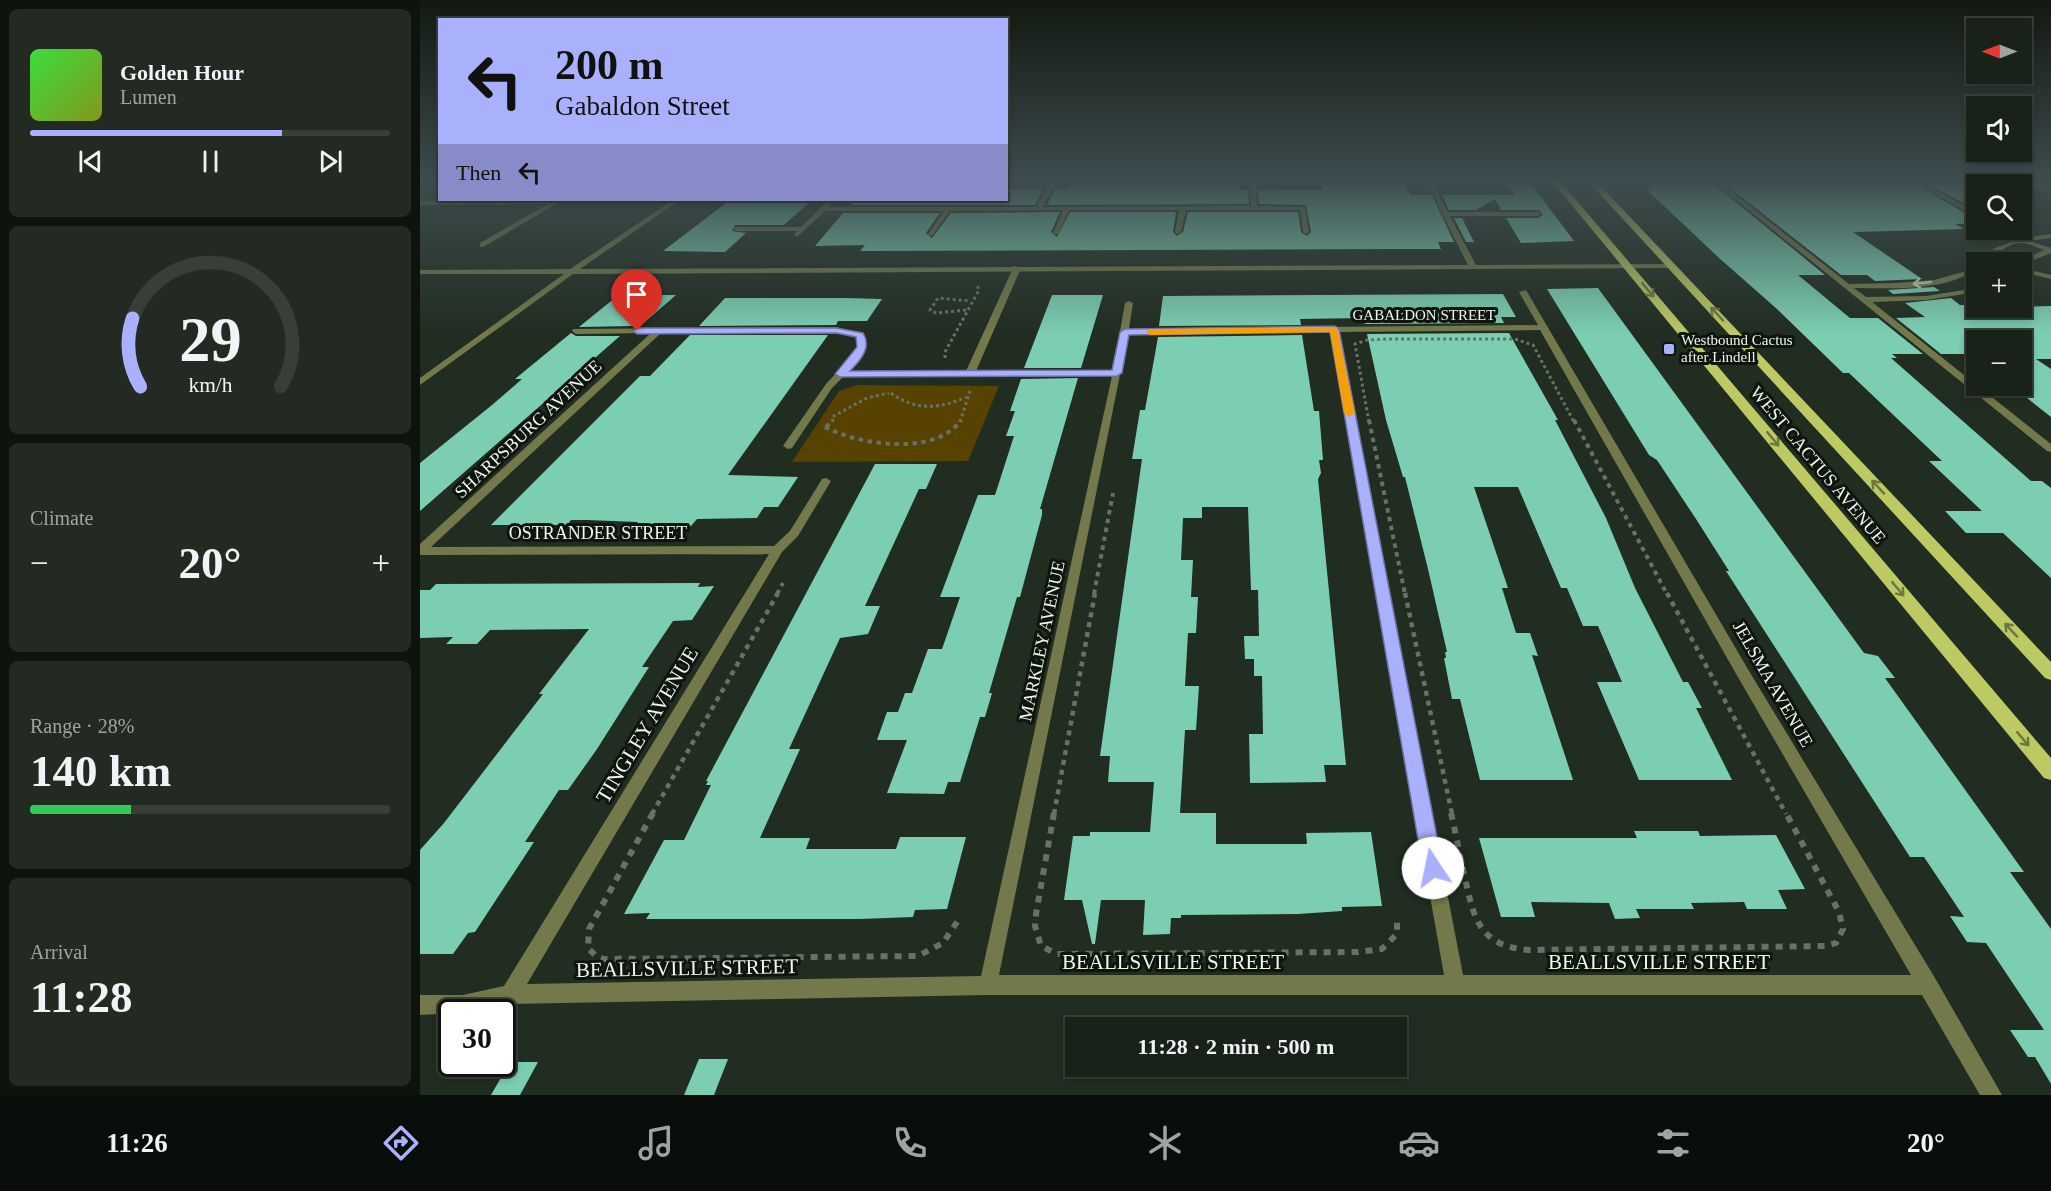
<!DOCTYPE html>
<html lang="en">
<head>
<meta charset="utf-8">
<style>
	body { margin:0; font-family:"Times New Roman",serif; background:#222a21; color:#f1f3f6; height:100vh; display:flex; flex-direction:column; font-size:22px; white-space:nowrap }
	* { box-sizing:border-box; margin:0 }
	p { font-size:20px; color:#9fa4a2 }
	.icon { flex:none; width:33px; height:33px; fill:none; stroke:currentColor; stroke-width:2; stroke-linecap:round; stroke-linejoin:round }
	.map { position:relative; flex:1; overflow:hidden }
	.side { display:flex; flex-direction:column; gap:9px; padding:9px; background:#0e130d; width:420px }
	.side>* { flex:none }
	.hud { position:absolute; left:18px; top:18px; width:570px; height:183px; border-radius:0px; box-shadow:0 3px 9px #0003,0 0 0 2px #373f37; background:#a9b0fc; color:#111; overflow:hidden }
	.needle { width:39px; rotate:270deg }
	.tools { position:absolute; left:1546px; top:18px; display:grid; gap:12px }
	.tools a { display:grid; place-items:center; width:66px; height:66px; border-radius:0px; background:#192218; box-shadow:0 3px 9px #0003,0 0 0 2px #373f37; font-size:30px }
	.speed { position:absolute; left:18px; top:999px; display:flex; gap:12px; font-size:30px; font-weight:700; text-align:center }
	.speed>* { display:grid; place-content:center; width:78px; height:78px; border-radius:50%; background:#192218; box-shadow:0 3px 9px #0003,0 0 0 2px #373f37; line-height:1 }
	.speed .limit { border:3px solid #111; border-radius:9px; background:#fff; color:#111 }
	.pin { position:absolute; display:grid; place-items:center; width:51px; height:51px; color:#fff; margin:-62px -26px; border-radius:50% 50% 50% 0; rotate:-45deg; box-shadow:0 0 6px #0007 }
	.pin .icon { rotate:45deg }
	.me { position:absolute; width:66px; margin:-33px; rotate:349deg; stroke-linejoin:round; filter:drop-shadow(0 0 4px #0008) }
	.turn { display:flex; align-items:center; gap:21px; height:126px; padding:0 18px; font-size:27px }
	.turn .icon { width:78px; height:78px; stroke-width:2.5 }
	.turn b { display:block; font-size:42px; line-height:51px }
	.then { display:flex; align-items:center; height:57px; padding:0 18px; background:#0003; gap:12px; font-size:22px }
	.big { font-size:45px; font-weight:800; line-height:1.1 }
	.side .tile { flex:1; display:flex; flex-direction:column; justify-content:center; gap:9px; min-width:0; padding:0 21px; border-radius:9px; background:#222a21 }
	.side .dial { align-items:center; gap:0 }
	.dial svg { height:156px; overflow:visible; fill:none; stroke:#373f37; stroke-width:7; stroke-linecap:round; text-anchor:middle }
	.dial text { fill:#f1f3f6; stroke:none }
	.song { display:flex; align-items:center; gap:18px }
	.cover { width:72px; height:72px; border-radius:9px; background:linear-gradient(135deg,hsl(120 70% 55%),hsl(70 70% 35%)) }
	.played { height:6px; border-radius:3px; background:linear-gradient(90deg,#a9b0fc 70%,#373f37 70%) }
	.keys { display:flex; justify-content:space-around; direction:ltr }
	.heat { display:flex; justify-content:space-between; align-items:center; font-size:33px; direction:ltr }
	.charge { height:9px; border-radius:4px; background:linear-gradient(90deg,#34c759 28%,#373f37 0) }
	.trip { position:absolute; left:645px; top:1017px; width:342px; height:60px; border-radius:0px; background:#192218; box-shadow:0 3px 9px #0003,0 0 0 2px #373f37; font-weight:800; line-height:60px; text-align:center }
	.menu { display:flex; height:96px; justify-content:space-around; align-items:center; background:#0a0e0a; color:#9fa4a2 }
	.menu .icon { width:42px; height:42px }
	.menu .on { color:#a9b0fc }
	.menu b { font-size:27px; color:#f1f3f6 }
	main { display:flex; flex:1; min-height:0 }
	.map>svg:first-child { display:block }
	.green { fill:#584200 }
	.building { fill:#7cceb2 }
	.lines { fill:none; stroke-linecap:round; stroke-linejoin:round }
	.path-far3 { stroke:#677266; stroke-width:3; stroke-dasharray:3 3; stroke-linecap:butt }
	.path-far2 { stroke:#677266; stroke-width:4; stroke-dasharray:4.5 4.5; stroke-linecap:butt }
	.path-far1 { stroke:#677266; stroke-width:4.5; stroke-dasharray:5 5; stroke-linecap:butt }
	.path { stroke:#677266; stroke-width:6; stroke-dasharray:7 7; stroke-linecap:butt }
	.minor { fill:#73794a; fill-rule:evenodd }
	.tertiary { fill:#73794a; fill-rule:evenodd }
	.primary { fill:#bdc963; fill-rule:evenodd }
	.oneway { stroke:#c3cab4 }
	.oneway2 { stroke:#6e783d }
	.route { fill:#a9b0fc; stroke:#6e72a4; stroke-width:1.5 }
	.slow { fill:#f59e0b }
	.poi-dot { fill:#a9b0fc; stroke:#0e140e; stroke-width:2 }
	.labels { text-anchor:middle; stroke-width:6; stroke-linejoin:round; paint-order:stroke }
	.far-street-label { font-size:15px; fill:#eef6ed; stroke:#0e140e }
	.far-poi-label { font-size:15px; fill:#eef6ed; stroke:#0e140e; text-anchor:start }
	.street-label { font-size:18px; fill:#eef6ed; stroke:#0e140e }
	.near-street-label { font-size:21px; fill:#eef6ed; stroke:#0e140e }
</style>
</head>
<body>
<main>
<section class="side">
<div class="tile">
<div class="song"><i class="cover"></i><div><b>Golden Hour</b><p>Lumen</p></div></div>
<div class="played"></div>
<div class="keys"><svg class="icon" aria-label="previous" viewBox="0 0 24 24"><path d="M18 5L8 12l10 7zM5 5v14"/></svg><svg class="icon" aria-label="pause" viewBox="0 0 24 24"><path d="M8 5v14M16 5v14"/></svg><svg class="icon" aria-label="next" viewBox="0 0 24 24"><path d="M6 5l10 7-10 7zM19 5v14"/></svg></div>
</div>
<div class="tile dial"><svg viewBox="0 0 100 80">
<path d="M14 69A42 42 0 1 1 86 69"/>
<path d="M14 69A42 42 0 0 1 10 34" stroke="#a9b0fc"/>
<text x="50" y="56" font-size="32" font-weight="700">29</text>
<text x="50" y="72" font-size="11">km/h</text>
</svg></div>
<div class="tile"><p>Climate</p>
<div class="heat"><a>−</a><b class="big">20°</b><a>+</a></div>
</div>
<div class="tile"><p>Range · 28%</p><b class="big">140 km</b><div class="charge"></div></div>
<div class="tile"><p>Arrival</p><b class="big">11:28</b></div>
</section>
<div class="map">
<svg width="1631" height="1095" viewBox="0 0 1631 1095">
	<rect width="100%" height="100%" fill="#212d20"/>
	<path class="green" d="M437 385 579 386 548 461 372 462 419 391Z"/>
	<g class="building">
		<path d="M651 181H820V190H828L829 204 627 205 635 189H648Z"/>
		<path d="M901 181H927L928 184H985L990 195H1012L1034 242H1018L1021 249H968L440 251 445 245 395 246 423 213H520L506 233 512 238 531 213 640 212 631 232 637 237 650 212H756L753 232 757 236 763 232 768 212H878L881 232 887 236 891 232 886 205 839 204 838 190H903Z"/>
		<path d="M1085 181H1109L1154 241 1101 243 1086 218H1118L1123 215 1119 210H1081L1075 199 1056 210H1029L1022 195H1095Z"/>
		<path d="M1224 181H1290L1405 275H1378L1430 318H1458L1503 354H1472L1477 358H1471L1611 481H1622L1631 488V578L1583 533H1546L1525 511H1562L1509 461H1522L1429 373H1423L1357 309 1298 257 1225 188H1233Z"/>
		<path d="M1301 181H1490L1557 220V223L1535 224 1544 229 1433 232 1502 279 1455 281 1447 275H1421Z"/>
		<path d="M1503 181H1557V210Z"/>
		<path d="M586 189H623L615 205H431L435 200H586Z"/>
		<path d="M310 200H392L364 225H315L312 231 326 233 305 252 243 251Z"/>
		<path d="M1034 218H1042L1054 242H1046Z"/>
		<path d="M1514 287 1520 291 1473 294 1468 290Z"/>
		<path d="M1178 288 1444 653 1458 656 1475 678H1465L1604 872H1590L1631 929V1084L1615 1057H1608L1590 1030H1624L1566 943 1547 942 1530 916 1544 917 1504 857H1490L1306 571H1309L1276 519 1237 460 1229 455 1127 289Z"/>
		<path d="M1083 294 1096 317H1081L1084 323 945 324 943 318 880 319 881 325 739 326 743 296Z"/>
		<path d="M212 295H256L226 321 216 322 211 326 159 327 196 297Z"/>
		<path d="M632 295H683L661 368H604Z"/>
		<path d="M305 298H426L462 299 447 321H418L416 325 279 326Z"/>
		<path d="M1531 298 1540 305H1557V308L1631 306V359H1616L1631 369V417L1602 394V340H1557V354H1521L1476 318 1505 317 1485 303Z"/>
		<path d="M151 333 156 336H200L0 511V463L72 405 102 379H95Z"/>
		<path d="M1089 333 1138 420H1135L1186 518 1215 588 1263 682H1268L1282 708H1276L1312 780H1219L1177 682H1202L1178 626H1163L1147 588H1141L1098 487H1054L1088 588H1082L1096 633H1110L1118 656 1112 655 1153 780H1060L1040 699H1032L1024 658H1026L1025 652H1027L1008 569 985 477H983L966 420 947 334Z"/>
		<path d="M270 335H408L308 475 378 477 358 507H344L337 518 277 519 271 526H214L218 522 167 520H151L147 525H71L220 376H230Z"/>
		<path d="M882 335 894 411H899L903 460H899L901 473 898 479 926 765H904L906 782 830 783 829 734H843L842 676H834V659H825L824 636H839L838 590H831L828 507H782V518H763L761 560H773L771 597H778L776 633H768L765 686H779L776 730H765L760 813H796V844H887L886 833 951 832 962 906 922 907V911L878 914 761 915V918H751L750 934 723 935 725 900H681L675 944H672L662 900H644L653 836H670V832H730L734 782H688L690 756H680L722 459H712L720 410H725L738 337Z"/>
		<path d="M658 378 620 509H622V515L600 597H597L569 693H572L565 717H560L540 782H528L524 794 467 793 487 740H457L467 712H478L485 693H492L508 649H522L540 597H520L558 495H575L594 436H586L595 411H590L601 379Z"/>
		<path d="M455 464H517L506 489H499L445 606H460L448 634 420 638 369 749H380L340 838H390L386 849H476L480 837H546L527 909 495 910 493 917 440 919H226L230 913 204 914 244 840H264L291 785H286L288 781H286Z"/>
		<path d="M280 583 278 587 294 586 272 620 253 621 222 667H229L177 749 148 790H139L105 842H114L55 932 48 933 33 954H0V850L24 823 123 694H119L169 629 70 630 57 644H26L33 637 0 638V590H10L16 584Z"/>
		<path d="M1214 831H1278L1280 836 1356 835 1385 889 1358 890 1367 909H1327L1324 902 1271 903 1274 909H1216L1220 918 1195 919 1189 903 1111 902 1115 917H1081L1059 838H1217Z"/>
		<path d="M279 1059H308L294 1095H264Z"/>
		<path d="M90 1062H118L100 1095H71Z"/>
	</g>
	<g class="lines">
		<g class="path-far3">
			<path d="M546 310 516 313 510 310 518 298 550 301"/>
			<path d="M525 358V352L559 290 557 285"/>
			<path d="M471 393C495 411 520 409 546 397"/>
			<path d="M413 422 412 417 447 398 469 393"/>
			<path d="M540 422 550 391"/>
			<path d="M949 422 935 344 947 340 968 339H1095L1113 345 1154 422"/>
		</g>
		<g class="path-far2">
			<path d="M949 420 985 594"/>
			<path d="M1154 420 1247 594"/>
			<path d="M405 427C439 445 515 457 541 420"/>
			<path d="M406 427 413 420"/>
			<path d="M357 594 363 583"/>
			<path d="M674 594 693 493"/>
		</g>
		<g class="path-far1">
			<path d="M985 593 1032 814"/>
			<path d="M1247 593 1366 814"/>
			<path d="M232 814 358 593"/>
			<path d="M634 814 675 593"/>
		</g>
		<g class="path">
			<path d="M233 813 169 929 168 948 176 956 184 959 498 956 523 943 539 919"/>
			<path d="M634 813 616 914 615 926 621 946 637 954 938 952 962 949 977 934V920"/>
			<path d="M1031 813C1036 834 1040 856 1045 878 1054 920 1060 946 1109 950L1406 946 1416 943 1423 929 1419 912 1366 813"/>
		</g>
		<g class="minor">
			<path d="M586 181H636L623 207 831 206 830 181H888L890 184 836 185 837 206 885 207 889 232 886 234 883 232 880 210H766L761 232 758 234 755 232 759 210H649L639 233 636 235 633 233 643 210 530 211 513 235 511 236 508 234 524 211H405L377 237 374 235 377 231H316L313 229 316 227H381L409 200H415L409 207H616L628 185H586Z"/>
			<path d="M1292 181H1298L1429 284 1475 283 1514 280 1543 272 1557 264V269C1523 292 1473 288 1434 288L1446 297 1506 296 1557 288V292L1506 300 1452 302 1631 444V452L1627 451Z"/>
			<path d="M1492 181H1499L1557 213V218Z"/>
			<path d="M1606 181H1613L1631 189V193Z"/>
			<path d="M1010 186H1014L1028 212H1118L1121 214 1118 216H1030L1057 267 1050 269 1022 214Z"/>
			<path d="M136 200 139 202 138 203 63 247H60V243L128 204 0 205V201Z"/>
			<path d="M1580 230H1587L1603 238 1631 234V238L1610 241 1631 248V253L1602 265V262L1599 261 1624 250C1618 248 1608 243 1601 243 1584 243 1573 262 1558 262L1573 249 1596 240Z"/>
			<path d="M594 266 601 268 556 371 693 370 705 303 709 301 713 303 709 329 1118 325 1099 292 1106 290 1329 671 1515 978 1582 1095H1560L1502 995H568L90 1004 52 1012 0 1015V995H43L84 986 349 554 0 555V544L231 333 156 334 152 331 153 329 416 327 443 333C450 349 440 360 428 371H546ZM1120 330 1319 679 1491 975H1043L919 332ZM910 332 1024 975H579L708 335ZM241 333H416L436 337 437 346 433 355 406 384 363 446 368 449 372 448 412 388 423 377 692 376 561 976 107 984 362 552 378 536 411 481 406 478 402 479 370 531 354 546 11 547Z"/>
			<path d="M1602 268 1631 275V279L1602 272Z"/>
		</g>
		<path class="tertiary" d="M253 200H260L160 269 1252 264 1256 266 1252 268 153 274 0 385V378L144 274H0V270L150 269Z"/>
		<g class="primary">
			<path d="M1132 181H1140L1631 758V780L1624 778Z"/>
			<path d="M1168 181H1176L1631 662V680L1625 678Z"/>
		</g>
	</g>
	<defs><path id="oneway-shaft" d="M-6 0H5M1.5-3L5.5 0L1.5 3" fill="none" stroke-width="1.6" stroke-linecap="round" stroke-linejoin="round" transform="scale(1.5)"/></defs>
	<use class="oneway" href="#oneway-shaft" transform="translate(1502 283) rotate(174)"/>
	<g class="oneway2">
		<use href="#oneway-shaft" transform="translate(1228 290) rotate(50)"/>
		<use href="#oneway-shaft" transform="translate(1297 314) rotate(-133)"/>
		<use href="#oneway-shaft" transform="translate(1353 439) rotate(50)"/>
		<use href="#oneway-shaft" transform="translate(1458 487) rotate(-133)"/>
		<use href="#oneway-shaft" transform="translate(1478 589) rotate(50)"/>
		<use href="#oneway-shaft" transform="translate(1591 630) rotate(-133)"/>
		<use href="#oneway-shaft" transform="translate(1603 739) rotate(50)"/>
	</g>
	<linearGradient id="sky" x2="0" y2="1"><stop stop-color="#121912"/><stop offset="0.54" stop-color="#3d4c4e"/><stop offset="1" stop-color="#3d4c4e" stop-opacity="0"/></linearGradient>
	<rect width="1631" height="334" fill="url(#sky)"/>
	<path class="route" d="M914 326 919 329 1023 868 1020 874 1013 877 1006 874 1003 868 910 332 709 335 702 373 697 376 420 377 415 374 437 347 436 337 416 333 217 334 213 331 217 328H416L443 333C452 347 441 360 430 371L692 370 700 332 705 329Z"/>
	<path class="slow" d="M917 327 935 413 929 417 924 413 910 332 730 335 726 332 730 329Z"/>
	<rect class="poi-dot" x="1243" y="343" width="12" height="12" rx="3"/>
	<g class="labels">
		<g class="far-street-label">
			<text x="1004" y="320">GABALDON STREET</text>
		</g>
		<g class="far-poi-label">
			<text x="1261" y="345">Westbound Cactus<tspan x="1261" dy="17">after Lindell</tspan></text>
		</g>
		<g class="street-label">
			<text transform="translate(108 429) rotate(-43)" y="6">SHARPSBURG AVENUE</text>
			<text transform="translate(1398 465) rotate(50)" y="6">WEST CACTUS AVENUE</text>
			<text x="178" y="539">OSTRANDER STREET</text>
			<text transform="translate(622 641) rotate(-78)" y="6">MARKLEY AVENUE</text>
			<text transform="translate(1353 684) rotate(60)" y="6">JELSMA AVENUE</text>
		</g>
		<g class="near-street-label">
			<text transform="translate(227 725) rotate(-59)" y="7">TINGLEY AVENUE</text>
			<text x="753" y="969">BEALLSVILLE STREET</text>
			<text x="1239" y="969">BEALLSVILLE STREET</text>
			<text transform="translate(267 968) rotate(-1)" y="7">BEALLSVILLE STREET</text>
		</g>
	</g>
</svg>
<div class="tools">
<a><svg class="needle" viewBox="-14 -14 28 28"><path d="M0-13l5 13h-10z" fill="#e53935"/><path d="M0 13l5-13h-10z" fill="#9fa4a2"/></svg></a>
<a><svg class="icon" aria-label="sound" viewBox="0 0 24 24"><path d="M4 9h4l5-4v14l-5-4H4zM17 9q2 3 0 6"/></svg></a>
<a><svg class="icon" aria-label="search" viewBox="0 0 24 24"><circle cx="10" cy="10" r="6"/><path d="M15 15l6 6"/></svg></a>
<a>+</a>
<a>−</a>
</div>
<div class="speed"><div class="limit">30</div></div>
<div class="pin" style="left:217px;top:331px;background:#d93025"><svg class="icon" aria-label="arrive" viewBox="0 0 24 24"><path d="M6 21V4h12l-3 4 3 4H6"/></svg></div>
<svg class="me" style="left:1013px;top:868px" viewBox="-20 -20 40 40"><circle r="19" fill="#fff"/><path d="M0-13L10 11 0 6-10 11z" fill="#a9b0fc"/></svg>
<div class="trip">11:28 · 2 min · 500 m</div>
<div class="hud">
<div class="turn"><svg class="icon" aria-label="left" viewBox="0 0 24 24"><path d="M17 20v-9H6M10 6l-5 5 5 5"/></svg><div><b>200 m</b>Gabaldon Street</div></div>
<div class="then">Then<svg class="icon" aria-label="left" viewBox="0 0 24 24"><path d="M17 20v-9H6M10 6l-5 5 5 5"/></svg></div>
</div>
</div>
</main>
<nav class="menu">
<b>11:26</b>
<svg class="icon on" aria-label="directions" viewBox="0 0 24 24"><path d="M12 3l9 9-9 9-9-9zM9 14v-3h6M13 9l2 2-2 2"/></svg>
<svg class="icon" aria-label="music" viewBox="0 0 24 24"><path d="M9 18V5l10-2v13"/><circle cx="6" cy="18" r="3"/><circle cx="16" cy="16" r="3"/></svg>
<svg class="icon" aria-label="phone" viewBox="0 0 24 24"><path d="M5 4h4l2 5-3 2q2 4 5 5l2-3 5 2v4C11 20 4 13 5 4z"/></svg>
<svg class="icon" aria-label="climate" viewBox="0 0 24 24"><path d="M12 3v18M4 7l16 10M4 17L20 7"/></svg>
<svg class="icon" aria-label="car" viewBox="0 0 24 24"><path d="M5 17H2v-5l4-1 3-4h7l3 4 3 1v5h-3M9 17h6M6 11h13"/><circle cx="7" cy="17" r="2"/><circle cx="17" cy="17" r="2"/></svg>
<svg class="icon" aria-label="filters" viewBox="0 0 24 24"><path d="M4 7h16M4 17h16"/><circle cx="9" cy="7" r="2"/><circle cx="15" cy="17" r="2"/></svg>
<b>20°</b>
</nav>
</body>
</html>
